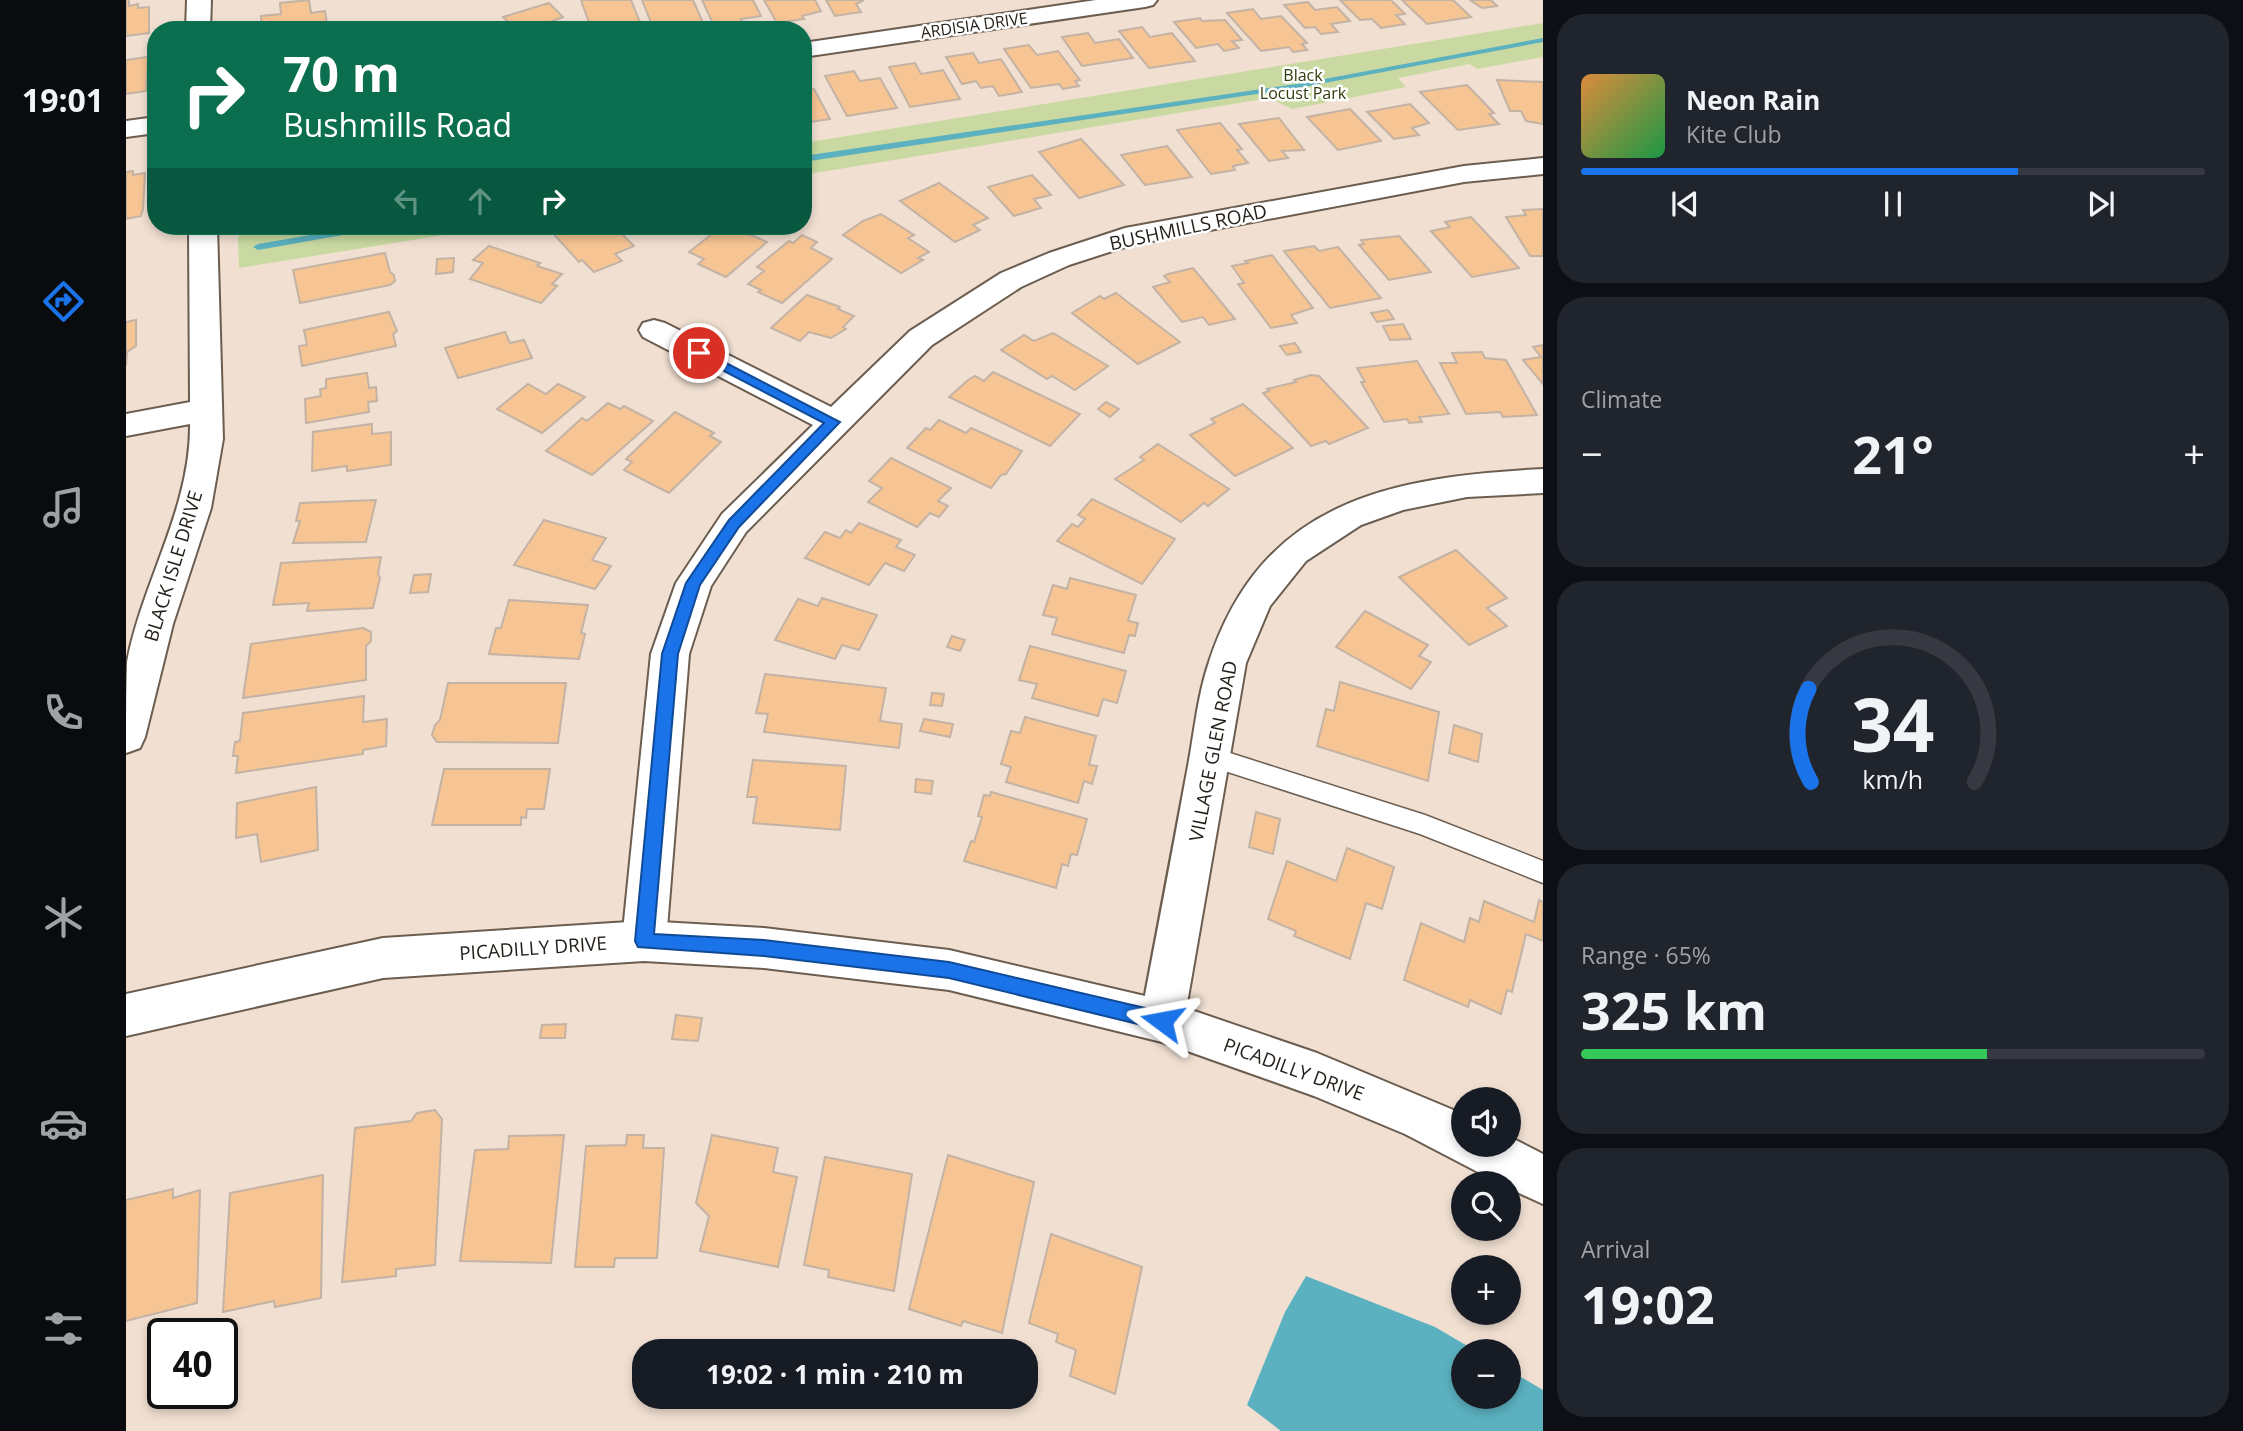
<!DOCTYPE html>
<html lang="en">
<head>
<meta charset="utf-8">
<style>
	body { margin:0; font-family:"Open Sans",sans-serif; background:#20242c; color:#f1f3f6; height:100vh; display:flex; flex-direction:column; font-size:26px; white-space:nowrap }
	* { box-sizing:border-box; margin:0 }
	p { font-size:23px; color:#9ea1a6 }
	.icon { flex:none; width:38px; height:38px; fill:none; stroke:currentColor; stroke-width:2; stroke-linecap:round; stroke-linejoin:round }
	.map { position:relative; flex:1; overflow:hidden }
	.sheet { display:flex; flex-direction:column; gap:14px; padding:14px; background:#0d0f14; width:700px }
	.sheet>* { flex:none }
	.top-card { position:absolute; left:21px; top:21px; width:665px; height:214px; border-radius:28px; box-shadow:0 4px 10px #0003; background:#0b6e4f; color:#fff; overflow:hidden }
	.tools { position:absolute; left:1325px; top:1087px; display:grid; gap:14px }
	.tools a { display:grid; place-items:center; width:70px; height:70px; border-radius:50%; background:#171b24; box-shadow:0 4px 10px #0003; font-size:35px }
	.speed { position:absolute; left:21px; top:1318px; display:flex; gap:14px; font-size:35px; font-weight:700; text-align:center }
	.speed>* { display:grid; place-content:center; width:91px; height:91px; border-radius:50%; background:#171b24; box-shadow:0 4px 10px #0003; line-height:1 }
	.speed .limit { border:4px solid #111; border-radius:10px; background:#fff; color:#111 }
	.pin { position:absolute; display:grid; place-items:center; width:60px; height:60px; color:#fff; margin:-30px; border:4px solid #fff; border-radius:50%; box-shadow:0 2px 7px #0007 }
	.me { position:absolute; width:77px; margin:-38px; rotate:283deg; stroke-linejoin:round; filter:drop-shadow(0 0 5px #0008) }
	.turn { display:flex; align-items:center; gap:24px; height:147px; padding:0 21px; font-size:32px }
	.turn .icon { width:91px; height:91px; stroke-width:2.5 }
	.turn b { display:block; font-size:49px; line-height:60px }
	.lanes { display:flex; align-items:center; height:66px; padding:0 21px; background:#0003; justify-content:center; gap:35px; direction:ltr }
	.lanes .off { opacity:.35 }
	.big { font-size:52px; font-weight:700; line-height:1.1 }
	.sheet .widget { flex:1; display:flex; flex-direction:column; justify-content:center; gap:10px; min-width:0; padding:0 24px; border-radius:28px; background:#20242c }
	.sheet .dial { align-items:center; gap:0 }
	.dial svg { height:182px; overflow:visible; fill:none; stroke:#363941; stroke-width:7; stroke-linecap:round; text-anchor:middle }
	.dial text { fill:#f1f3f6; stroke:none }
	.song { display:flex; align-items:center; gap:21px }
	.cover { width:84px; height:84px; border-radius:10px; background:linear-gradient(135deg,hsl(30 70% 55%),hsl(140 70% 35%)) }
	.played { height:7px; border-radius:4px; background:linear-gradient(90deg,#1a73e8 70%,#363941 70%) }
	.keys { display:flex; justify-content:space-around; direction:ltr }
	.heat { display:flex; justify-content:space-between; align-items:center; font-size:38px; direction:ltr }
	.charge { height:10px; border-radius:5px; background:linear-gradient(90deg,#34c759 65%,#363941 0) }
	.trip { position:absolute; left:506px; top:1339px; width:406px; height:70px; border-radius:28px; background:#171b24; box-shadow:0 4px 10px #0003; font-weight:700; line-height:70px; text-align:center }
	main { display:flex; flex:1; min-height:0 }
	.menu { display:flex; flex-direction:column; width:126px; justify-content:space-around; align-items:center; background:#090b0e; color:#9ea1a6 }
	.menu .icon { width:49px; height:49px }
	.menu .selected { color:#1a73e8 }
	.menu b { font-size:32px; color:#f1f3f6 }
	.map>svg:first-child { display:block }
	.green { fill:#c9d9a1 }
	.water { fill:#5cb1c0 }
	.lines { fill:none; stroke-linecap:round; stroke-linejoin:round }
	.stream { fill:#5cb1c0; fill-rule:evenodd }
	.building { fill:#f7c494; stroke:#c3b3a5; stroke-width:2 }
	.service-casing { stroke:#6b5d50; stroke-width:3 }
	.minor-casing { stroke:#6b5d50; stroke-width:4 }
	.tertiary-casing { stroke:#6b5d50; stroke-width:4 }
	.service { fill:#fff; fill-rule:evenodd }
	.minor { fill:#fff; fill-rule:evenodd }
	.tertiary { fill:#fff; fill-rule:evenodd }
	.route { fill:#1a73e8; stroke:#114b97; stroke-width:2 }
	.labels { text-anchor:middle; stroke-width:5; stroke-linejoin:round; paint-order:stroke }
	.far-street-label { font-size:16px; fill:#231e18; stroke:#fff }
	.far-park-label { font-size:16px; fill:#323c0e; stroke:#fff }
	.street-label { font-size:19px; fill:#231e18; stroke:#fff }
</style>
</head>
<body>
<main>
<nav class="menu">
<b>19:01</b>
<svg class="icon selected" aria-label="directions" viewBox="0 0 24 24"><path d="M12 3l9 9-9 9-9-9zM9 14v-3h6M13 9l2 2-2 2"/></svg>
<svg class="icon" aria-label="music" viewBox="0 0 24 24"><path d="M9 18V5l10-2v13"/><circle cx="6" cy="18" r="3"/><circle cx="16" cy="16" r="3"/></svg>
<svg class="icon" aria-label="phone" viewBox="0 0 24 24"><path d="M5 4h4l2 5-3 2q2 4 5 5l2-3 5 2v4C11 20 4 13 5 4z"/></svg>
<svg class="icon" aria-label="climate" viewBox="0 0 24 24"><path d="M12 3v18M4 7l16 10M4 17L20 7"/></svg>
<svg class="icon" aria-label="car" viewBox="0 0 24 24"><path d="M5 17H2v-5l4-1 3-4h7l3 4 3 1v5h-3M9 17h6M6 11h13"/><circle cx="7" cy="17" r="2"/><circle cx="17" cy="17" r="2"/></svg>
<svg class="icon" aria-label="filters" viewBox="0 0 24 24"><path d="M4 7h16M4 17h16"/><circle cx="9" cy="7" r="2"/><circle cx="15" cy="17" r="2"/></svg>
</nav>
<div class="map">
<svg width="1417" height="1431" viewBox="0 0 1417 1431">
	<rect width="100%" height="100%" fill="#f1e0d2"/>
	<g class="green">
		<path d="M1417 23V57L1351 69 1344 64 1272 78 1280 87 1166 109 1143 98 677 175V143Z"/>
		<path d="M169 226H374L113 268 112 236Z"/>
	</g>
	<path class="water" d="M1180 1276 1309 1327 1350 1351H1337V1396H1382L1383 1370 1417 1390V1431H1155L1121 1405 1159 1312Z"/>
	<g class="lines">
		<g class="stream">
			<path d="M1417 38V42L1177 87 677 162V156L1177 83Z"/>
			<path d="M237 226H256L251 229 132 250 127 247 132 244Z"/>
		</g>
	</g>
	<g class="building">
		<path d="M0 0H3V6L12 4V8L23 7V33L0 36Z"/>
		<path d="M183 0 185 13 199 11 201 24 160 30H136L135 16 155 14 154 3Z"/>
		<path d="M455 0H505L517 30H489L487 24 465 28Z"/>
		<path d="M516 0H567L578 25 556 30H528Z"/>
		<path d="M576 0H627L635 16 615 19 618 26 590 30Z"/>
		<path d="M638 0H689L695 11 676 16 678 19 651 23Z"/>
		<path d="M700 0H738L730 4 735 12 709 16Z"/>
		<path d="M1214 0H1265L1279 14 1270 15 1279 24 1255 28 1246 19 1234 20Z"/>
		<path d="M1276 0H1327L1345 17 1301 24Z"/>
		<path d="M1344 0H1365L1371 6 1356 8Z"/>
		<path d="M1182 2 1189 10 1211 7 1224 21 1205 24 1212 32 1195 34 1189 27 1179 28 1158 5Z"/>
		<path d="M423 3 437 17 419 24 425 30H390L377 17Z"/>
		<path d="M1127 9 1135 19 1155 16 1181 43 1176 44 1181 50 1167 52 1163 47 1135 51 1101 13Z"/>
		<path d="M1074 18 1076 21 1099 20 1116 40 1106 41 1113 48 1098 51 1092 44 1070 48 1048 22Z"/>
		<path d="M1016 27 1024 37 1046 33 1069 61 1023 68 993 31Z"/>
		<path d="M962 33 969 43 993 39 1007 58 956 66 936 37Z"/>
		<path d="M903 45 911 55 932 51 954 80 949 81 953 86 937 89 933 84 905 88 878 49Z"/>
		<path d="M847 53 853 63 875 59 896 92 873 96 867 86 855 88 850 81 836 84 820 57Z"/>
		<path d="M22 57 20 91 0 94V60Z"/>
		<path d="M789 63 795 74 817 70 834 99 784 107 763 67Z"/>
		<path d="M728 71 734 81 754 78 771 108 721 116 699 76Z"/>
		<path d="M1371 80 1417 82V124L1400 121 1395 111H1384Z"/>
		<path d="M1341 85 1368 113 1363 114 1373 124 1332 130 1294 92Z"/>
		<path d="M688 89 704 119 677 123V90Z"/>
		<path d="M1284 104 1303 123 1286 128 1293 135 1268 139 1241 112Z"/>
		<path d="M1224 109 1255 141 1212 150 1181 117Z"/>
		<path d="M1153 118 1178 150 1156 151 1162 158 1143 161 1113 124Z"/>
		<path d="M1094 123 1116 149 1111 150 1122 163 1107 166 1109 170 1085 174 1051 130Z"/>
		<path d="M955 139 998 185 953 198 913 152Z"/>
		<path d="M1041 146 1066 177 1019 185 995 155Z"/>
		<path d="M7 171V175L19 173 17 209 15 216 0 219V172Z"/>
		<path d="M906 175 925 195 908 199 915 208 888 216 862 187Z"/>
		<path d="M813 183 862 218 847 225 854 230 829 242 774 201Z"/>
		<path d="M1417 209V256H1404L1380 217 1400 215 1397 210Z"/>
		<path d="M755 214 788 235 782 238 803 252 792 258 797 260 775 273 717 235 737 221Z"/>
		<path d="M1345 217 1393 268 1346 277 1305 231 1324 227 1319 222Z"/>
		<path d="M436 226H488L508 246 489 254 496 261 468 272 456 260 453 262 424 230Z"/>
		<path d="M596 226H604L641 242 600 277 572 264 578 259 563 252Z"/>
		<path d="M676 235 691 242 685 248 706 259 656 303 632 292 635 290 622 284 638 271 631 267 663 241 667 243Z"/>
		<path d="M1273 236 1305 272 1263 280 1233 245 1238 244 1235 240Z"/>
		<path d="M363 246 414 263 411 266 436 274 426 284 431 286 415 303 344 279 357 263 347 260Z"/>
		<path d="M1188 246 1193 251 1212 247 1255 298 1204 308 1158 251Z"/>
		<path d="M259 253 264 272 268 275 269 281 264 285 174 303 167 270Z"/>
		<path d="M1146 255 1187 308 1165 315 1171 323 1145 328 1112 284 1118 283 1106 266 1122 263 1119 261Z"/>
		<path d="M328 258 327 272 310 274 311 259Z"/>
		<path d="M1067 268 1109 319 1083 325 1077 317 1056 322 1027 287 1044 282 1038 276 1042 274Z"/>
		<path d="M990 293 1054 342 1012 364 946 313 974 296 978 299Z"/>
		<path d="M681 295 714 307 712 309 728 316 717 327 720 329 705 338 683 332 674 341 645 328Z"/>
		<path d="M1262 310 1268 319 1251 322 1245 313Z"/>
		<path d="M263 312 271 331 267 334 270 346 176 366 173 346 181 345 178 330Z"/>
		<path d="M10 320V346L1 352 0 366V322Z"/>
		<path d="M1277 324 1285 339 1264 340 1257 326Z"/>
		<path d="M379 332 384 343 398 340 406 358 332 378 319 348Z"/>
		<path d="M927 333 982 366 949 390 926 376 921 379 875 350 898 335 908 341Z"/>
		<path d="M1169 343 1175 352 1161 355 1154 346Z"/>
		<path d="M1417 345V384L1397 360 1415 357 1407 347Z"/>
		<path d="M1356 352 1359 358 1380 360 1411 415 1377 417 1374 412 1340 414 1314 363H1331L1326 353Z"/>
		<path d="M1291 361 1323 414 1293 417 1296 422 1283 423 1281 419 1258 422 1235 382H1239L1231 368Z"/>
		<path d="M867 372 954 414 924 446 823 397 842 380 849 376 858 381Z"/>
		<path d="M241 373 243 388 250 387 251 401 242 402 243 412 180 423 179 399 195 396 194 389 200 388V379Z"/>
		<path d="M1185 375 1193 376 1242 428 1203 444 1200 441 1185 446 1137 393 1143 391 1141 389 1170 382 1168 380Z"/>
		<path d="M402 384 420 394 432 384 459 397 416 433 371 409Z"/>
		<path d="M980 402 993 409 984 417 972 409Z"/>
		<path d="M482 403 494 409 498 406 527 421 466 475 420 451 456 418 461 421Z"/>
		<path d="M1117 404 1167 448 1109 476 1064 435 1089 423 1085 419Z"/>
		<path d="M549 412 588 433 584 436 595 442 543 493 498 470 506 462 500 459Z"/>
		<path d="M813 420 840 433 845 428 896 451 880 474 875 475 865 488 781 448 800 428 804 430Z"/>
		<path d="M246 424V434L265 432V465L221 471V466L186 471 187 432Z"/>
		<path d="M1032 444 1103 489 1082 506 1078 503 1055 522 989 479 1018 460 1014 457Z"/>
		<path d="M765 458 825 488 812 501 822 506 813 517 804 513 791 527 742 502 756 488 743 481Z"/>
		<path d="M966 499 1049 539 1016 584 931 541 946 524 952 527 959 519 952 515Z"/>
		<path d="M250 500 240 542 167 543 174 521H170L174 503Z"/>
		<path d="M418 520 480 538 466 560 485 566 469 589 388 565Z"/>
		<path d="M733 523 775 540 770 547 789 555 778 571 759 563 743 585 679 558 699 532 714 538 720 530 725 533Z"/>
		<path d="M1330 550 1381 598 1361 608 1381 626 1343 645 1273 577Z"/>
		<path d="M255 557 252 574 254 578 247 608 181 611 183 603 147 605 155 563Z"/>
		<path d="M305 574 302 592 284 593 288 575Z"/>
		<path d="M944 578 1010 595 1002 621 1012 623 1009 636 1003 635 998 653 926 634 931 618 917 615 927 585 941 589Z"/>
		<path d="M696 598 751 615 733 650 716 645 709 659 649 640 672 599 692 606Z"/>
		<path d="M383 600 462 605 455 633 459 634 453 659 363 654 370 628H375Z"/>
		<path d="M1239 611 1302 645 1293 656 1305 662 1285 689 1210 647Z"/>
		<path d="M237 628 245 632V641L240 646V680L117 698 125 644Z"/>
		<path d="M826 636 839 640 834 651 821 647Z"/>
		<path d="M904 646 1000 671 991 703 977 699 972 716 906 698 911 684 893 680Z"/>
		<path d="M639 674 760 688 754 721 776 724 773 748 638 732 642 714 630 713Z"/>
		<path d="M1214 682 1313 712 1302 781 1191 746 1200 709 1208 711Z"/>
		<path d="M322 683H440L432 743 311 742 306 735 309 725 314 720Z"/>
		<path d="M806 693 818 694 816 706 804 705Z"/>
		<path d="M238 696 237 722 261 719 260 746 237 750V754L110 773 112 756H107L109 742 114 741 117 713Z"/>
		<path d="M899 717 970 736 963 765 971 766 966 784 958 781 952 803 880 782 885 767 875 764 885 731 894 733Z"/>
		<path d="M798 719 827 724 824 737 794 731Z"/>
		<path d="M1328 725 1356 734 1352 762 1323 753Z"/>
		<path d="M627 760 720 766 714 830 627 823 631 797H621Z"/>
		<path d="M318 769H424L418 809H401L400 818 395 817V825H306Z"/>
		<path d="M790 779 807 781 805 794 789 792Z"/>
		<path d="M190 787 192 850 135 862 131 834 110 838 111 803Z"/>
		<path d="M865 792 961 819 951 855 945 854 942 866 936 864 930 888 838 861 845 841 848 842 856 817 852 816 858 795 864 796Z"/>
		<path d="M1130 812 1154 819 1147 854 1123 847Z"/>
		<path d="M1221 848 1268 867 1256 909 1240 903 1224 959 1168 936 1170 931 1142 919 1161 861 1210 881Z"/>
		<path d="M1413 900 1417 902V941L1400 934 1386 992 1381 990 1375 1014 1344 1000 1342 1007 1278 980 1295 923 1338 942 1344 918 1353 922 1358 901 1408 922Z"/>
		<path d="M550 1015 576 1018 572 1041 546 1039Z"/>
		<path d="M440 1024 439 1038H414L416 1025Z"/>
		<path d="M309 1110 316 1119 309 1265 270 1269V1276L216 1282 229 1128 285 1121 291 1113Z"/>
		<path d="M438 1135 425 1263 334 1261 349 1150 382 1149 383 1136Z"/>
		<path d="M501 1135H518L517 1148H538L531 1258H489L488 1267H449L460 1146 500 1145Z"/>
		<path d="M586 1135 652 1148 647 1172 671 1177 652 1267 574 1251 583 1216 570 1203Z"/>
		<path d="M822 1155 908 1182 876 1333 837 1321 835 1326 783 1309Z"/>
		<path d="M699 1157 786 1174 768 1291 702 1277 703 1270 678 1265Z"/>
		<path d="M197 1175 195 1298 149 1307 148 1301 97 1312 104 1193Z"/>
		<path d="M47 1189V1198L74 1190 71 1303 0 1321V1200Z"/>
		<path d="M925 1234 1016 1267 989 1394 944 1376 950 1350 930 1342 932 1334 903 1323Z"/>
	</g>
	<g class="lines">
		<g class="service-casing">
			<path id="service" d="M1085 747 1299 815 1417 861V883L1294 834 1077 764 1073 757 1077 750Z"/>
		</g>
		<g class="minor-casing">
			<g id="minor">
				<path d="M61 0H85L84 30H60Z"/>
				<path d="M970 0H1031L1027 5 1019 7 677 57V43Z"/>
				<path d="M30 117V133L0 137V121Z"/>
				<path d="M1417 158V174L1338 182 1005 245 943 265 895 287 806 345 620 532 585 586 563 654 540 941 533 955 518 961 503 955 496 941 525 654 550 583 596 514 687 425 517 337 513 330 517 323 528 320 539 323 705 407 784 331 875 273 923 253 999 228 1338 166Z"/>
				<path d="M63 226H91L97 439 85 508 47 624 19 737 14 748 0 753C0 724 0 690 1 662 16 582 65 508 64 424L0 436V414L64 402Z"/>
				<path d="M1417 469V493L1341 497 1277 510 1235 525 1180 561 1144 606 1120 663 1058 1021 1052 1036 1036 1042 1020 1036 1014 1021C1030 938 1046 855 1061 771 1068 736 1071 697 1083 662 1136 500 1265 477 1417 469Z"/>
			</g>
		</g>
		<g class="tertiary-casing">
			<path id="tertiary" d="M518 921 638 928 823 950 1036 1000 1191 1053 1337 1114V1144H1382V1136L1417 1154V1204L1382 1188V1183H1373L1279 1134 1188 1096 1036 1042 823 990 638 968 518 961 257 978 0 1036V994L257 938Z"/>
		</g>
		<use href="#service" class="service"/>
		<use href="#minor" class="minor"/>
		<use href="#tertiary" class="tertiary"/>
	</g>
	<path class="route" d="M573 349 714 422 613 527 574 585 552 654 528 934 638 940 823 962 1036 1012 1042 1015 1045 1021 1042 1027 1036 1030 823 978 638 956 512 947 509 941 536 654 560 583 603 520 698 423 569 356 567 353Z"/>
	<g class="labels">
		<g class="far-street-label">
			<text transform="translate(848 25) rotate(-8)" y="6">ARDISIA DRIVE</text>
		</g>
		<g class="far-park-label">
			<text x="1177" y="81">Black<tspan x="1177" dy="18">Locust Park</tspan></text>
		</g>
		<g class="street-label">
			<text transform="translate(1062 227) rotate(-12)" y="7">BUSHMILLS ROAD</text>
			<text transform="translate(47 566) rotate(-73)" y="7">BLACK ISLE DRIVE</text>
			<text transform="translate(1087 751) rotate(-79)" y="7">VILLAGE GLEN ROAD</text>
			<text transform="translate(407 948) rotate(-4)" y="7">PICADILLY DRIVE</text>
			<text transform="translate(1168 1069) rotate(20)" y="7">PICADILLY DRIVE</text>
		</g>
	</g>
</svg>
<div class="tools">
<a><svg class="icon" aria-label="sound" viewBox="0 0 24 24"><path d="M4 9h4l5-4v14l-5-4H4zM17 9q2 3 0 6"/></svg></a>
<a><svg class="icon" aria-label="search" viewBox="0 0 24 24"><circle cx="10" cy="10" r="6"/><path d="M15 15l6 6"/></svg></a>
<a>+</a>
<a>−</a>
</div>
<div class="speed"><div class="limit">40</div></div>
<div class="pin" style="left:573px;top:353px;background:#d93025"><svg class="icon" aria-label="arrive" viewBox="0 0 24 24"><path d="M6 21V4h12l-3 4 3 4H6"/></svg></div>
<svg class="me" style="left:1036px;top:1021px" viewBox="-20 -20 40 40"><path d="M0-17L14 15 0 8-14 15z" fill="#1a73e8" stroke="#fff" stroke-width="4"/></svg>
<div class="trip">19:02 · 1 min · 210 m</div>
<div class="top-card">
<div class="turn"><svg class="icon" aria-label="right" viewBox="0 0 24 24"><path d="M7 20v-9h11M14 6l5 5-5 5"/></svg><div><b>70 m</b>Bushmills Road</div></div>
<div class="lanes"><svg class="icon off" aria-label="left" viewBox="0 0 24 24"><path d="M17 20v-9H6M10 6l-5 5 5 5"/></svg><svg class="icon off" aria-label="ahead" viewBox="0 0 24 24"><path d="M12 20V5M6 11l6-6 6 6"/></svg><svg class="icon" aria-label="right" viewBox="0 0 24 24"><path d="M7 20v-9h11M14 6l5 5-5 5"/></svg></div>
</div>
</div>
<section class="sheet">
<div class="widget">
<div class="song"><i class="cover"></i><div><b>Neon Rain</b><p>Kite Club</p></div></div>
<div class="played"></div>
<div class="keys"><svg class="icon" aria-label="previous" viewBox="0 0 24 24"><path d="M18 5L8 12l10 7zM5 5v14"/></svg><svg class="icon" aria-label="pause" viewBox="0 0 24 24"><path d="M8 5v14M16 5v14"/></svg><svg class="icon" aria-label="next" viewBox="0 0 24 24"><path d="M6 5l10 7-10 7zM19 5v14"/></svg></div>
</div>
<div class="widget"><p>Climate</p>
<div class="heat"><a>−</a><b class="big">21°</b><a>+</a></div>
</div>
<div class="widget dial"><svg viewBox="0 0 100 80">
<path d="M14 69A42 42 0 1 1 86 69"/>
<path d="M14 69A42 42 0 0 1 13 28" stroke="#1a73e8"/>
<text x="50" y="56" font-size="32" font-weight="700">34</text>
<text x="50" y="72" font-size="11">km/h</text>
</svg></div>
<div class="widget"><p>Range · 65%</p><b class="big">325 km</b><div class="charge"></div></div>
<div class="widget"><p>Arrival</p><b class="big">19:02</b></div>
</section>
</main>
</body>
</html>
